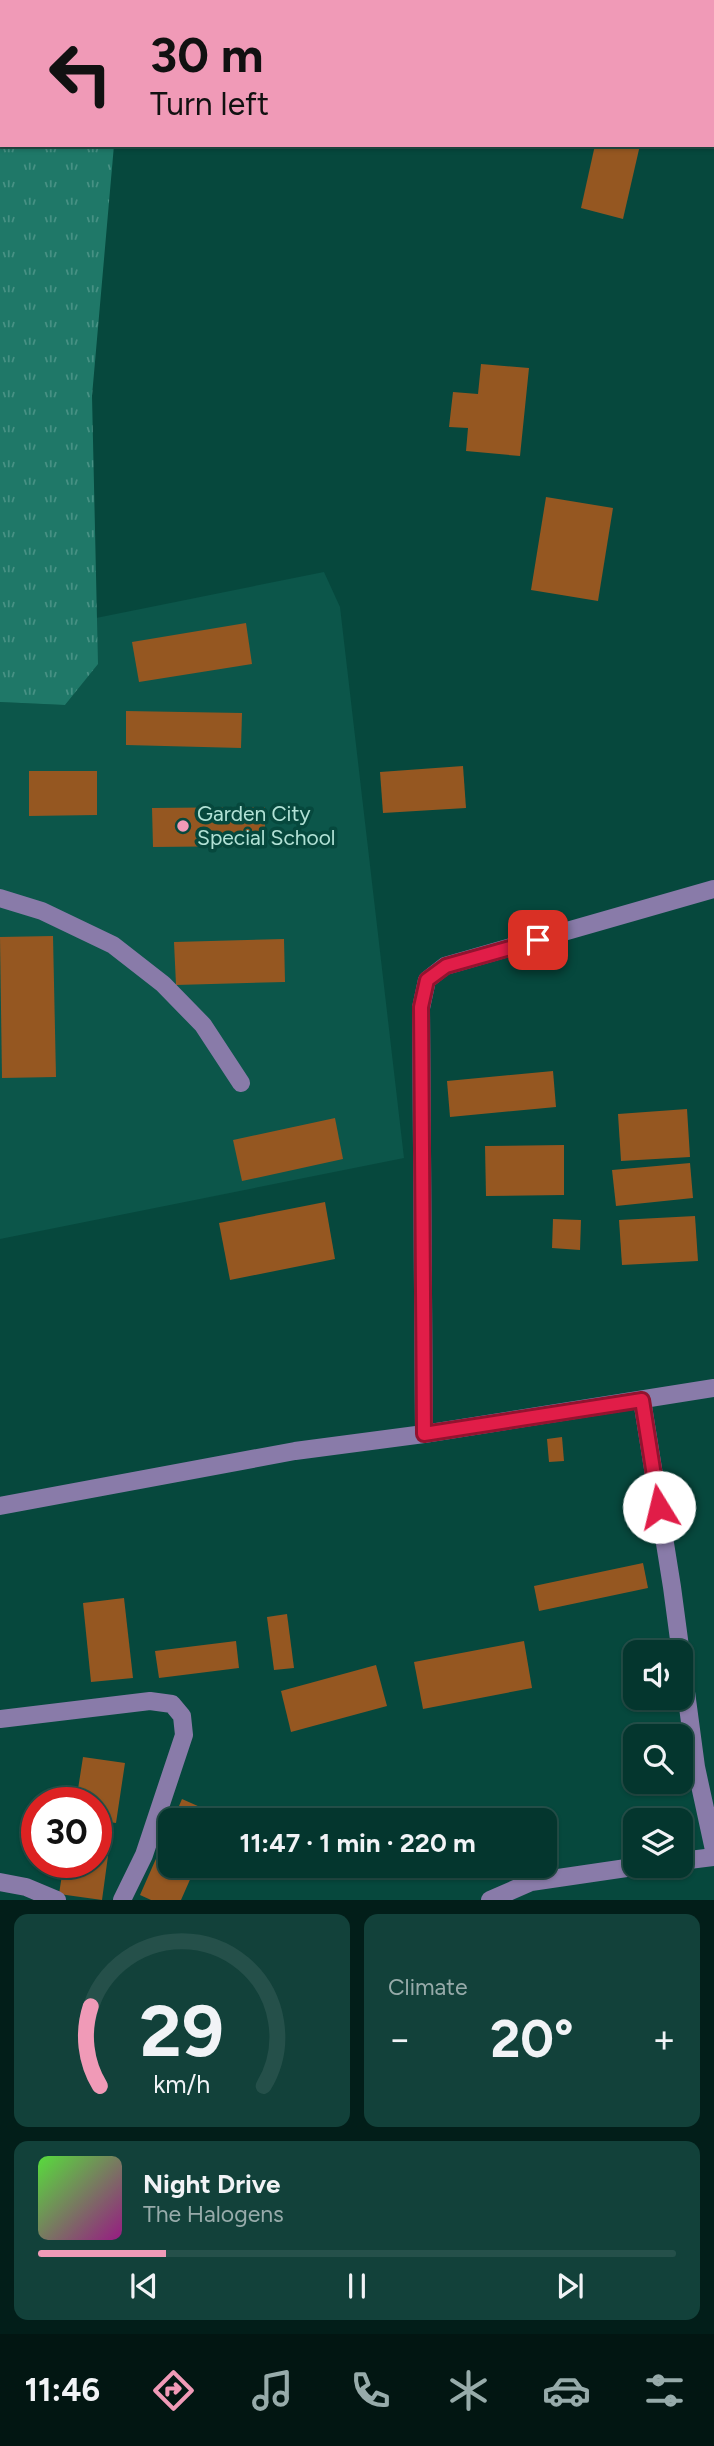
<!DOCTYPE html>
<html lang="en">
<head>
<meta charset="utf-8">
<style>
	body { margin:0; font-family:Figtree,sans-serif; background:#12413a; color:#f1f3f6; height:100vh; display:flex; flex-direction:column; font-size:26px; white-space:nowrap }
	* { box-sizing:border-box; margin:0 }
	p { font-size:23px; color:#97abaa }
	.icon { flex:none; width:38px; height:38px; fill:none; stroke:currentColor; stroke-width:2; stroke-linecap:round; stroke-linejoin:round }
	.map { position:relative; height:1900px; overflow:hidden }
	.side { display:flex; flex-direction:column; gap:14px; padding:14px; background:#021e19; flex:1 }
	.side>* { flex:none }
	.top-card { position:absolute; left:0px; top:0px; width:714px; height:147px; box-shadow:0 2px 5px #0004,0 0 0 2px #25504a; background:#f09ab7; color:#111; overflow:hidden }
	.controls { position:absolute; left:623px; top:1640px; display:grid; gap:14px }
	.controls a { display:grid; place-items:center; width:70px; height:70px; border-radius:14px; background:#04362e; box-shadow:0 2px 5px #0004,0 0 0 2px #25504a; font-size:35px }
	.speed { position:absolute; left:21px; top:1787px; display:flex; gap:14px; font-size:35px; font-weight:700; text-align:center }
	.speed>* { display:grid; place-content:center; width:91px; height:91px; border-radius:50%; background:#04362e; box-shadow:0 2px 5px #0004,0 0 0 2px #25504a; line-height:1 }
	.speed .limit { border:10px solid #d22; background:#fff; color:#111 }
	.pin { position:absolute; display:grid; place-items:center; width:60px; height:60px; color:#fff; margin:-30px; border-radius:14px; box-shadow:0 4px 10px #0006 }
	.me { position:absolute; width:77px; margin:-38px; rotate:351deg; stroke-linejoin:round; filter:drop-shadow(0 0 5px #0008) }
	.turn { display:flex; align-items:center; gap:24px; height:147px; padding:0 35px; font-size:32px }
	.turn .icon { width:91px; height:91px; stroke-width:2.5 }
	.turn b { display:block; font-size:49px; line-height:60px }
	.big { font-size:52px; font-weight:700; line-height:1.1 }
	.side .widget { flex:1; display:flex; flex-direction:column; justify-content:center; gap:10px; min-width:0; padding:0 24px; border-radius:14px; background:#12413a }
	.side .dial { align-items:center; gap:0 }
	.dial svg { height:182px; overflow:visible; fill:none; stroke:#25504a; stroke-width:7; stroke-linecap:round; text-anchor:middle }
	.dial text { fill:#f1f3f6; stroke:none }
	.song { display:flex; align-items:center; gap:21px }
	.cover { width:84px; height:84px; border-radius:10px; background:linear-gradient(135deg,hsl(110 70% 55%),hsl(310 70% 35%)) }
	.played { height:7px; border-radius:4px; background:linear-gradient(90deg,#f09ab7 20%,#25504a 20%) }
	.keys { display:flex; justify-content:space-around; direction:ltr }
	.heat { display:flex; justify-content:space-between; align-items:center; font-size:38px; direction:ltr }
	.side .tiles { flex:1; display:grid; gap:14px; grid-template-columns:1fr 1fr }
	.widget:last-child { grid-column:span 2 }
	.trip { position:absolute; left:158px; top:1808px; width:399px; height:70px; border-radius:14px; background:#04362e; box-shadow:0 2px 5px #0004,0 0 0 2px #25504a; font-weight:700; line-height:70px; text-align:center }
	.tab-bar { display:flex; height:112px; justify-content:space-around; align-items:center; background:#021612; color:#97abaa }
	.tab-bar .icon { width:49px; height:49px }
	.tab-bar .active { color:#f09ab7 }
	.tab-bar b { font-size:32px; color:#f1f3f6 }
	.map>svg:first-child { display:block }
	.built { fill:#0c564a }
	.grass { fill:url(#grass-tufts) }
	.building { fill:#955721 }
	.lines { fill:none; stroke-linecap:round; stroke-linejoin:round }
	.minor { stroke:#897ba9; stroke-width:18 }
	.route-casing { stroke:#92132f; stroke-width:18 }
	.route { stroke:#e11d48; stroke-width:12 }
	.poi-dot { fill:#f09ab7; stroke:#06483d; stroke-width:2.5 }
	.labels { text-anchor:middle; stroke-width:7; stroke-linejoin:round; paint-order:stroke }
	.poi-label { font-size:21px; fill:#b2e2d6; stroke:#06483d; text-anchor:start }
</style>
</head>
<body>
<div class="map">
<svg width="714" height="1900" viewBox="0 0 714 1900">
	<defs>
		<pattern id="grass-tufts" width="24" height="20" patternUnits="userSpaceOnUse" patternTransform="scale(1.75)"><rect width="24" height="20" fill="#1f7868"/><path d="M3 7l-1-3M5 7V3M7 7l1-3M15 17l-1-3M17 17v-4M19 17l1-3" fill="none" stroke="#479184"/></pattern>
	</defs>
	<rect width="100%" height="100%" fill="#06483d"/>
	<path class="built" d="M324 572 340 607 404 1158 0 1239V702L65 705 97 664 96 618Z"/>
	<path class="grass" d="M0 0H148L147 2H2V145H114L92 396 98 664 65 705 0 702Z"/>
	<g class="building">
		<path d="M595 145H640L623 219 581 208Z"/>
		<path d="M481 364 529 368 520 456 466 451 468 428 449 427 453 392 478 394Z"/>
		<path d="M546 497 613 508 598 601 531 590Z"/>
		<path d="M246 623 252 664 139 682 132 642Z"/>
		<path d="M126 711 242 713 241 748 126 745Z"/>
		<path d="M463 766 466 808 383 813 380 772Z"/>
		<path d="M29 771H97V815L29 816Z"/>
		<path d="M265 807V846L153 847 152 808Z"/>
		<path d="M53 936 56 1077 2 1078 0 937Z"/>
		<path d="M284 939 285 982 176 985 174 942Z"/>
		<path d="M553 1071 556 1107 450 1117 447 1081Z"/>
		<path d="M687 1109 690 1157 621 1161 618 1114Z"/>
		<path d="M335 1118 343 1159 242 1181 233 1140Z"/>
		<path d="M564 1145V1195L486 1196 485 1146Z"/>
		<path d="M690 1163 693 1198 616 1206 612 1170Z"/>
		<path d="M325 1202 335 1259 230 1280 219 1223Z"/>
		<path d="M695 1216 698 1261 622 1265 619 1220Z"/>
		<path d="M553 1219 581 1220 580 1250 552 1248Z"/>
		<path d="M562 1437 564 1461 549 1462 547 1439Z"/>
		<path d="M643 1563 648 1588 539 1611 534 1586Z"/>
		<path d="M124 1598 133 1678 91 1682 83 1603Z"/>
		<path d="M287 1614 294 1668 274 1670 267 1617Z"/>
		<path d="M236 1641 239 1668 159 1678 155 1651Z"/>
		<path d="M524 1641 532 1688 423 1709 414 1662Z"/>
		<path d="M376 1665 387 1706 291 1732 281 1691Z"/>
		<path d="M83 1757 125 1763 116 1823 96 1820V1802H76Z"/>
		<path d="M182 1799 218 1815 216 1820H173Z"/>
		<path d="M170 1827V1866H196L181 1900H151L140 1895Z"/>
		<path d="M96 1854 108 1856 102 1900 59 1894 64 1862H96Z"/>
	</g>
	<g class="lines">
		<g class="minor">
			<path d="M456 2V0"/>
			<path d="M712 122H714"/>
			<path d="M0 898 42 911 113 945 163 984 203 1025 241 1083"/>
			<path d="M642 1400 672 1587 696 1767 714 1850"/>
			<path d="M424 1434 421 1008 427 980 445 966 714 889"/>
			<path d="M0 1506 295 1451 424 1434 714 1388"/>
			<path d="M0 1719 150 1701 172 1704 182 1716 184 1735 144 1855 122 1900"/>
			<path d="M681 1861 714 1857"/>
			<path d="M0 1882 26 1887 57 1900"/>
			<path d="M490 1900 531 1882 640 1866"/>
		</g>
	</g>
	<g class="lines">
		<g class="route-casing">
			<path id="route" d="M538 940 446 966 427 980 421 1007 424 1434 642 1400 659 1507"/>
		</g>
		<use href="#route" class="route"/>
	</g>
	<circle class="poi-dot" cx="183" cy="826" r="7"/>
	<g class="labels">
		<g class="poi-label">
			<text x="197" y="821">Garden City<tspan x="197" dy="24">Special School</tspan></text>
		</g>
	</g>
</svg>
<div class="controls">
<a><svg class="icon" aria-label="sound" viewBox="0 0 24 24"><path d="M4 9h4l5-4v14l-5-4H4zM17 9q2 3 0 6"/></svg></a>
<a><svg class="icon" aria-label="search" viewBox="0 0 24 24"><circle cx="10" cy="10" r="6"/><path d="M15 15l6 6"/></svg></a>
<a><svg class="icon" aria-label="layers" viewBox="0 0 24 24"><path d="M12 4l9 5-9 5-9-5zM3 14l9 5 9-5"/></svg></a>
</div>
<div class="speed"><div class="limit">30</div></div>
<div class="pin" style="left:538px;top:940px;background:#d93025"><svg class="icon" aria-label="arrive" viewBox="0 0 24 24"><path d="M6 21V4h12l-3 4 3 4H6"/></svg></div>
<svg class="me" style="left:659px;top:1507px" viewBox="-20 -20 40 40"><circle r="19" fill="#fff"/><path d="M0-13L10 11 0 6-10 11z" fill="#e11d48"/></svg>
<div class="trip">11:47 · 1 min · 220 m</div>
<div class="top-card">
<div class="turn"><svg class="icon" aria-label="left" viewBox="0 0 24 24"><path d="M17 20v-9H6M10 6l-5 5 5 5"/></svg><div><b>30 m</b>Turn left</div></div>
</div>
</div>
<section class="side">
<div class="tiles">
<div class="widget dial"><svg viewBox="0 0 100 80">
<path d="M14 69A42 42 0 1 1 86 69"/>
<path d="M14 69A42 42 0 0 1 10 34" stroke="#f09ab7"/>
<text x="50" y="56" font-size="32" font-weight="700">29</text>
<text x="50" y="72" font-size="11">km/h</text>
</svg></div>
<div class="widget"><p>Climate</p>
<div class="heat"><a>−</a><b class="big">20°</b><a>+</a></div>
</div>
<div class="widget">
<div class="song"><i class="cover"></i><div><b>Night Drive</b><p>The Halogens</p></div></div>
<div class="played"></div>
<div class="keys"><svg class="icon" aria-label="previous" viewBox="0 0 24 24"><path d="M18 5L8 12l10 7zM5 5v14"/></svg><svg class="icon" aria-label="pause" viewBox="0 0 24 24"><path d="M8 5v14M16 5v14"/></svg><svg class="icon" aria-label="next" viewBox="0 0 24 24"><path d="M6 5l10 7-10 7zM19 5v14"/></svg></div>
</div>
</div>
</section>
<nav class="tab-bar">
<b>11:46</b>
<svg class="icon active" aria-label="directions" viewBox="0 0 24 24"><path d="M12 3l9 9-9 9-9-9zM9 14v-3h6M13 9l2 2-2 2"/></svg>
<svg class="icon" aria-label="music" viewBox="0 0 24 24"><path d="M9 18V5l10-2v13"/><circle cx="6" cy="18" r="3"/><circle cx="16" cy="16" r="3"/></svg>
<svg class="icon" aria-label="phone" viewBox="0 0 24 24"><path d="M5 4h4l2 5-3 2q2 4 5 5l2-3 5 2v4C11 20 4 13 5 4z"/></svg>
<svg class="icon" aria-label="climate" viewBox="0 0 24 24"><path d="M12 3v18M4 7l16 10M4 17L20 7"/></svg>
<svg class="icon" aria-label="car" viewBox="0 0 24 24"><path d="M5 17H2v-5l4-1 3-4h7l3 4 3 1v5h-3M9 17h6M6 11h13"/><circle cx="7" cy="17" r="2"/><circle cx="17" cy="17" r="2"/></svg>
<svg class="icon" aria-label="filters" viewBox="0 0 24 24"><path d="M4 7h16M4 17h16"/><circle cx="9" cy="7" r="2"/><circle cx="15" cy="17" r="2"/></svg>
</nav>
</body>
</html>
